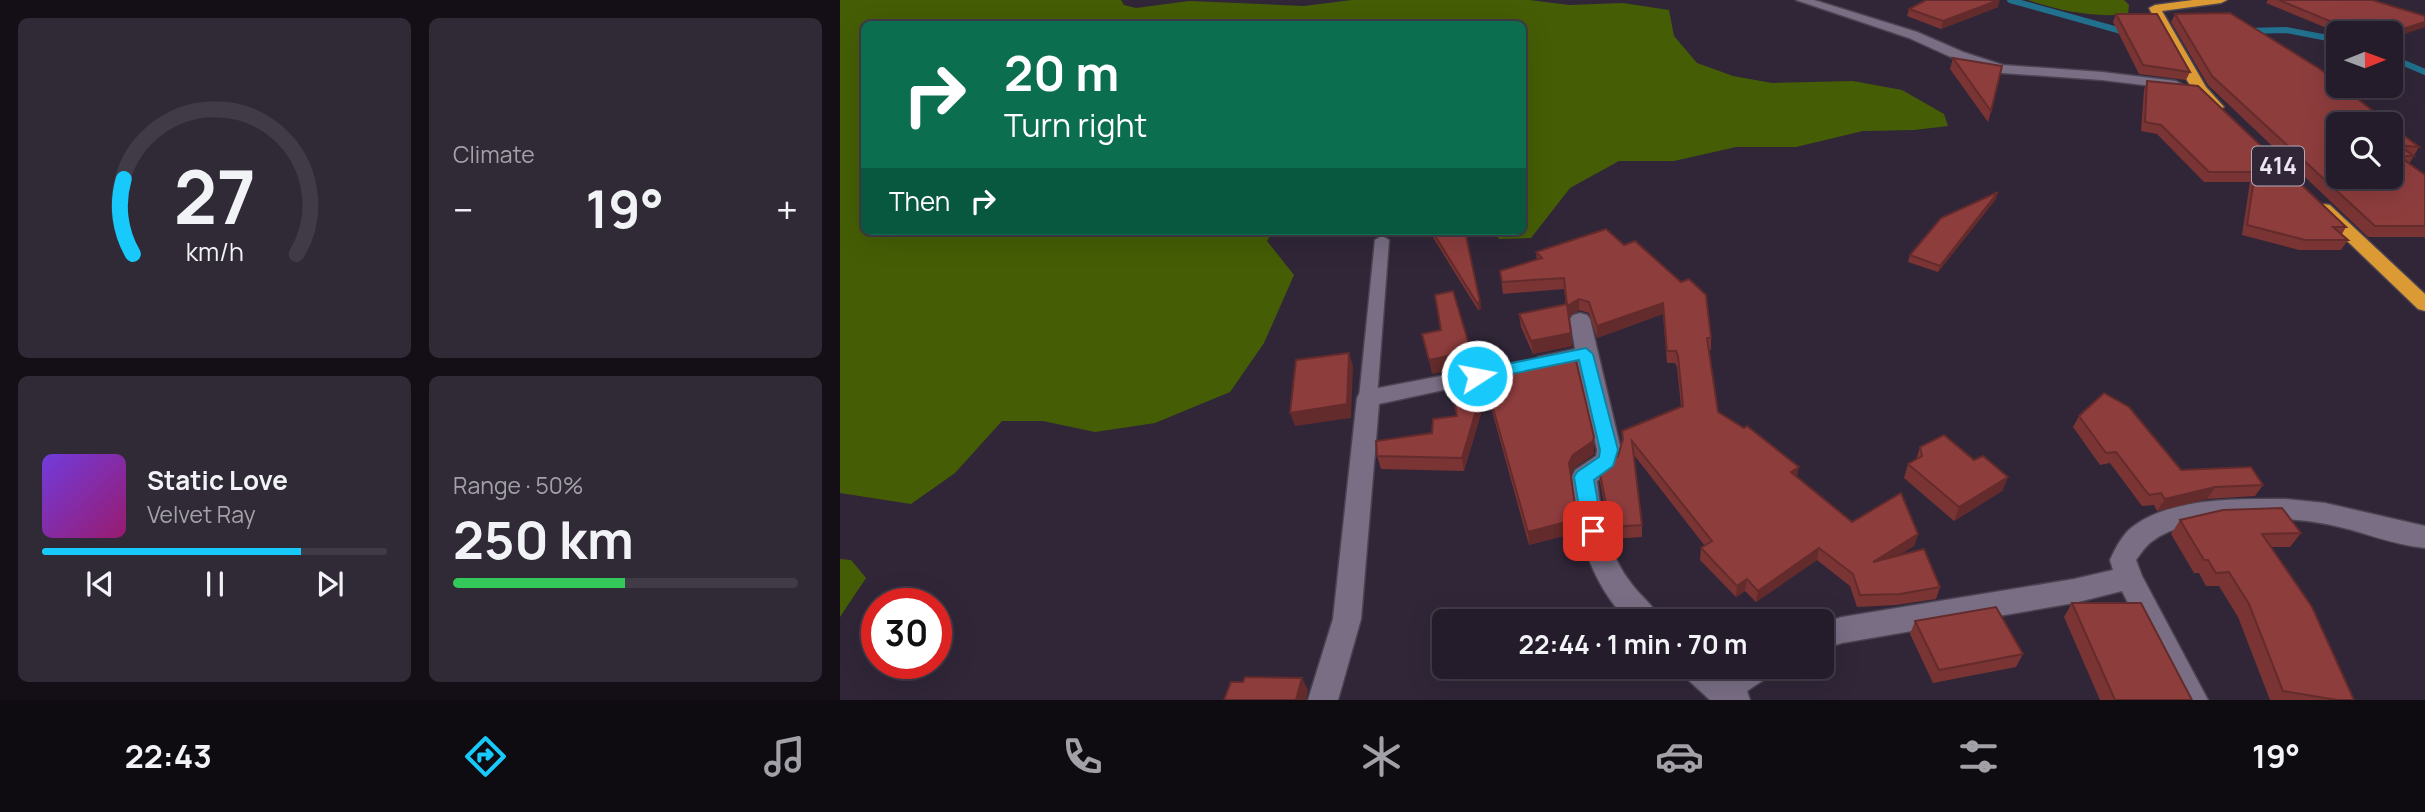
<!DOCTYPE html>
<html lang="en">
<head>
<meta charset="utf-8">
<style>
	body { margin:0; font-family:Manrope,sans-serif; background:#302936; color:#f1f3f6; height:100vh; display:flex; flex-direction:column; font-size:26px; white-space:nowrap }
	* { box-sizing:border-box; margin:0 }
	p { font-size:23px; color:#a3a1a8 }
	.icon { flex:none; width:38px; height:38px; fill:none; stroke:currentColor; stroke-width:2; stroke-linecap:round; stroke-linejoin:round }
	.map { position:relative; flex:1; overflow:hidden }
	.details { display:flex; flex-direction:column; gap:18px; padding:18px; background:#140f17; width:840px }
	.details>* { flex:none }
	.guide { position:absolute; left:21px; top:21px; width:665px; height:214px; border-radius:10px; box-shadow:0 7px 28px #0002,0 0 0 2px #413a47; background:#0b6e4f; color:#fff; overflow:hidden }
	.needle { width:46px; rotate:89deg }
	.tools { position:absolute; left:1486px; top:21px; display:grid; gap:14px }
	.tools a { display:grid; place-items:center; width:77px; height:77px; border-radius:10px; background:#241c2a; box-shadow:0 7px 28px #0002,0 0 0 2px #413a47; font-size:35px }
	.speed { position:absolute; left:21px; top:588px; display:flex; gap:14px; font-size:35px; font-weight:700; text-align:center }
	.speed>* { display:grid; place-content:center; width:91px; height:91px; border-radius:50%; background:#241c2a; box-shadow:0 7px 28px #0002,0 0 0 2px #413a47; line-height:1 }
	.speed .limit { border:10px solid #d22; background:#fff; color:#111 }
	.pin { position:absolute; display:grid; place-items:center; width:60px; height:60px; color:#fff; margin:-30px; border-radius:14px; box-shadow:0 4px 10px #0006 }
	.me { position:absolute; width:77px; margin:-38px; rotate:79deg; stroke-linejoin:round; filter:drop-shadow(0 0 5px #0008) }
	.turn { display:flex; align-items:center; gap:24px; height:147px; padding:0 28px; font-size:32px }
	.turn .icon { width:91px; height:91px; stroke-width:2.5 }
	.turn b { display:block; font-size:49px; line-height:60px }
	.then { display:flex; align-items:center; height:66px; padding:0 28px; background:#0003; gap:14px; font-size:26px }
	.big { font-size:52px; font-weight:700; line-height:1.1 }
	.details .widget { flex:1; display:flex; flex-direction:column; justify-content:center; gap:10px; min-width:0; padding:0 24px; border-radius:10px; background:#302936 }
	.details .dial { align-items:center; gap:0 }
	.dial svg { height:182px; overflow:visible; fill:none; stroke:#413a47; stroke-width:7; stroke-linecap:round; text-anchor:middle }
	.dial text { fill:#f1f3f6; stroke:none }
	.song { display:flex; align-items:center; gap:21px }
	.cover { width:84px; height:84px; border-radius:10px; background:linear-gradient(135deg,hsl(260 70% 55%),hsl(320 70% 35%)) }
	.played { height:7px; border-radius:4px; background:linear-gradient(90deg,#18cafc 75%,#413a47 75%) }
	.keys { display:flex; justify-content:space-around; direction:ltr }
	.heat { display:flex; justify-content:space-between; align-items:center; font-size:38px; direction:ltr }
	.charge { height:10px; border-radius:5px; background:linear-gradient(90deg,#34c759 50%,#413a47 0) }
	.details .tiles { flex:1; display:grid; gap:18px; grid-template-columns:repeat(2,1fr) }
	.trip { position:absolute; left:592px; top:609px; width:402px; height:70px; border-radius:10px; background:#241c2a; box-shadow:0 7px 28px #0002,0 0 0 2px #413a47; font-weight:700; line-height:70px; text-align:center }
	.tab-bar { display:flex; height:112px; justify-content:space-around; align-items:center; background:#0e0b11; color:#a3a1a8 }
	.tab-bar .icon { width:49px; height:49px }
	.tab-bar .active { color:#18cafc }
	.tab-bar b { font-size:32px; color:#f1f3f6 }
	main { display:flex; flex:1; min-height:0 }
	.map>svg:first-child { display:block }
	.forest { fill:#455e05 }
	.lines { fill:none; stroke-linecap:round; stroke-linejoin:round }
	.stream { stroke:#20708e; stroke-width:6 }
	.lane-casing { stroke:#4b4352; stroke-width:3 }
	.street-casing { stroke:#4b4352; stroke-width:3 }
	.highway-casing { stroke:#4b4352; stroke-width:3 }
	.lane { fill:#796e84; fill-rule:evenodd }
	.street { fill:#796e84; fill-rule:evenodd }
	.highway { fill:#db9a34; fill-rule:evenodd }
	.wall { fill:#7a3434 }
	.shaded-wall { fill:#632b2b }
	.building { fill:#8e3d3d; stroke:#632b2b; stroke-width:2 }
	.route { fill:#18cafc; stroke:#1083a4; stroke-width:2 }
	.labels { text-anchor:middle; stroke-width:7; stroke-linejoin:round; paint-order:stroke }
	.shield { fill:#302638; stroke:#b4acba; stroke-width:2 }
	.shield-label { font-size:23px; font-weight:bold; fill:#ece6f2 }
</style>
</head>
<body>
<main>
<section class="details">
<div class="tiles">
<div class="widget dial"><svg viewBox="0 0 100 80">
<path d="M14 69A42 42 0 1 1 86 69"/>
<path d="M14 69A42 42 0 0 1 10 36" stroke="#18cafc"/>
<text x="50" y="56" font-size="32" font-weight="700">27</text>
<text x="50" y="72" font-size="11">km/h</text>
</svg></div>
<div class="widget"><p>Climate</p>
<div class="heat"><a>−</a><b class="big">19°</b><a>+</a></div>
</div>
<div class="widget">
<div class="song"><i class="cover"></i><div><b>Static Love</b><p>Velvet Ray</p></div></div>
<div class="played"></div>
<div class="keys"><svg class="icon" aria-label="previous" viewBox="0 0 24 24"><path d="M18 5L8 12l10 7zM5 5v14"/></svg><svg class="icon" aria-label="pause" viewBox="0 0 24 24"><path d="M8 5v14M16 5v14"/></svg><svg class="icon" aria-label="next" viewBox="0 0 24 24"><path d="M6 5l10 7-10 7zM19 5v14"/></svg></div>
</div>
<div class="widget"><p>Range · 50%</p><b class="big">250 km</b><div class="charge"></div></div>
</div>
</section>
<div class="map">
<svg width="1585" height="700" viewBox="0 0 1585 700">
	<rect width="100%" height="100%" fill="#302638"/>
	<g class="forest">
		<path d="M0 0H281L284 5 296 8 349 1 464 6 512 0H689L729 5 783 3 829 10 834 36 857 63 893 76 932 83 1013 81 1062 90 1104 114 1108 126 1074 130 1023 131 956 147H896L834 161H779L730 188 691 238 659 239 653 231H682V24H24V231H433L427 241 454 275 424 343 390 392 315 423 255 432 203 421H162L115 473 71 504 0 493Z"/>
		<path d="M1188 0H1284L1289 5 1288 14C1254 18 1220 11 1188 0Z"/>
		<path d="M0 559 11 560 26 578 0 617Z"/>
	</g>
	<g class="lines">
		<g class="stream">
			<path d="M1170 0 1292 34"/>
			<path d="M1404 31 1446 30 1498 40"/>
			<path d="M1550 57 1585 72"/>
		</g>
		<g class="lane-casing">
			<path id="lane" d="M542 236 549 240 537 398 535 403H521L519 398 535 240Z"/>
		</g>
		<g class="street-casing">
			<g id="street">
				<path d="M956 0H974L1077 32 1123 52 1163 65 1262 72 1336 81 1343 85 1336 89 1262 80 1162 73 1113 58 1069 38Z"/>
				<path d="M740 313 747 315 750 319 781 450 776 467 757 481C761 517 768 554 791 583 800 596 815 606 821 621H788C750 582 736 531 732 477L735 470 756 456 757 450 737 362 706 369 698 367 695 362 698 357 735 349 730 319 733 315Z"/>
				<path d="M637 369 645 371 648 376 645 381 539 404 521 619 498 700H468L493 619 517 398 520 392 528 390Z"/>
				<path d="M1445 499 1485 503 1585 526V548C1551 545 1520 530 1486 524 1443 515 1350 513 1314 540 1306 545 1301 553 1296 560L1302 576 1368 700H1337L1282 591 1234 603 1002 643 982 649V623L1002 617 1234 579 1273 570 1270 560C1276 547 1283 533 1295 525 1335 497 1398 499 1445 499Z"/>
				<path d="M841 667H878L884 672 892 667H932L928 677 907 691 910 700H870L845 677Z"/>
			</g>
		</g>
		<g class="highway-casing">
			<g id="highway">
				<path d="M1353 0H1387L1381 3 1322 11 1366 87 1384 107 1377 111C1352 104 1322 32 1309 8L1315 5Z"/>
				<path d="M1484 204 1490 205 1585 294V311L1578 309 1478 213 1475 209Z"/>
			</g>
		</g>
		<use href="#lane" class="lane"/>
		<use href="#street" class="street"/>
		<use href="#highway" class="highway"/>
	</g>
	<g class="wall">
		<path d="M1428 0H1532L1550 33H1499L1426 3Z"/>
		<path d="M1158 7 1101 29 1067 16 1069 9Z"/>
		<path d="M1276 14 1350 72 1346 80 1299 74 1273 22Z"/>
		<path d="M1335 14 1550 125 1579 147 1569 164 1585 175V238L1583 237H1528L1368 85 1331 22Z"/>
		<path d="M1113 58 1151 111 1148 122 1110 69Z"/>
		<path d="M1307 81 1506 227 1502 234 1508 240 1501 250H1459L1402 235 1410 182H1364L1317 134 1301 131 1304 90Z"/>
		<path d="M1156 199 1098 272 1068 262 1070 255Z"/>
		<path d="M766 229 871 338V350H869L878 412 1012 522 1078 534 1074 546 1059 555 1100 587 1096 599 1056 605 1017 607 1010 586 977 560 916 602 905 591 896 597 860 560 861 548 865 546 794 455 802 525V537L771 539 760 482 759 470 778 456 782 443V431L841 406 837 367 835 363H827L823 314 757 338 749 313 739 310 729 317 732 346 693 354 681 327 679 314 726 305 724 289 663 294 660 271 697 260 696 252Z"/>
		<path d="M589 231H625L641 309 638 310Z"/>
		<path d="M734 352 754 437V454L734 468 730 474 738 532 689 545 647 393 624 471 541 469 537 456 592 433 617 416 610 378Z"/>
		<path d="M1239 416 1341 470 1423 485 1415 496 1367 499 1317 511 1314 505 1302 506 1270 463 1260 465 1233 427Z"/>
		<path d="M1080 447 1134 460 1168 477 1162 491 1114 521 1064 478 1068 464 1076 460Z"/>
		<path d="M1340 520 1461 533 1450 547H1431L1514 700H1430L1398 617 1379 586H1366L1359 573H1354L1331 534Z"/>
		<path d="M1232 603 1352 700H1260L1224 617Z"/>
		<path d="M1075 621 1183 654 1176 667 1093 683 1070 634Z"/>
	</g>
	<g class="shaded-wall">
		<path d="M1160 0 1158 7 1101 29 1103 21Z"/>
		<path d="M1585 22V27L1550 39V33Z"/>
		<path d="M1526 28 1523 33H1509L1511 30Z"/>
		<path d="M1158 192 1156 199 1098 272 1100 266Z"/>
		<path d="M739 299V310L728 317 727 306Z"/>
		<path d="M640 302 641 309 638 310 637 303Z"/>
		<path d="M823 303V314L757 338V326Z"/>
		<path d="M731 333 732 346 693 354 691 341Z"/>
		<path d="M631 351 634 365 592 374 589 360Z"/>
		<path d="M509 353 513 366 511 418 455 426 450 413Z"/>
		<path d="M645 380 647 393 624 471 622 458Z"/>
		<path d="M754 437V454L734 468 730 476 729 463 733 455Z"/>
		<path d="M959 467 957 478 951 472Z"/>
		<path d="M1168 477 1162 491 1114 521 1119 507Z"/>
		<path d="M1375 487 1367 499 1317 511 1325 499Z"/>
		<path d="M737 519 738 532 689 545 688 532Z"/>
		<path d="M1078 534 1074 546 1030 573 1033 562Z"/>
		<path d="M979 548 977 560 916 602 918 591Z"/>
		<path d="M907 579 905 591 896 597 897 586Z"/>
		<path d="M462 678 468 690 466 700H456Z"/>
	</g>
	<g class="building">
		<path d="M1086 0H1159L1103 21 1069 9Z"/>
		<path d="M1439 0H1532L1585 16V22L1550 33H1538L1526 28 1511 30Z"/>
		<path d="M1390 13 1480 69 1498 83V86H1501L1550 124H1498V177H1550V125L1579 147 1558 145 1574 156H1559L1585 175V226H1535L1372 76 1335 14Z"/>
		<path d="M1276 14H1317L1350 72 1303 65Z"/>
		<path d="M1113 58 1162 66 1151 111Z"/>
		<path d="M1307 81 1358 86 1506 227H1493L1508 240H1465L1407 225 1415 172H1369L1321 125 1305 122Z"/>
		<path d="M1158 192 1100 266 1070 255 1101 218Z"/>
		<path d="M766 229 784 245 795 241 841 282 849 279 866 295 871 338H867L878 412 904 428 907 426 959 467 951 472 1012 522 1061 493 1078 534 1033 562 1084 549 1100 587 1060 594 1020 595 1013 574 979 548 918 591 907 579 897 586 861 548 872 541 792 441 802 525 771 527 759 470 778 456 783 439 782 431 843 406 838 356 836 351H827L823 303 757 326 749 302 739 299 727 306 724 278 662 282 660 271 702 258 696 252Z"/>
		<path d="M592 231H625L640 302 637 303Z"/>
		<path d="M613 291 631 351 589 360 582 334 601 330 595 295Z"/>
		<path d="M727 304 731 333 691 341 679 314Z"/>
		<path d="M734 352 754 437 753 441 733 455 729 463 737 519 688 532 645 380 622 458 537 456 536 441 592 433 593 419 617 416 610 378Z"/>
		<path d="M509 353 507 404 450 413 456 360Z"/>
		<path d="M1264 393 1289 407 1341 470 1411 467 1423 485 1375 487 1325 499 1321 493 1309 495 1276 452 1266 453 1239 416Z"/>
		<path d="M1104 435 1134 460 1143 456 1168 477 1119 507 1068 464 1082 456 1080 447Z"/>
		<path d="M1442 508 1461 533 1422 534 1472 607 1514 700H1497L1443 691 1409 604 1389 572 1376 573 1368 560H1364L1340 520 1383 510Z"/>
		<path d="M1232 603H1301L1352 700H1275Z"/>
		<path d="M1156 607 1183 654 1099 670 1075 621Z"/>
		<path d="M405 677 462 678 456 700H384L391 682H403Z"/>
	</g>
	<path class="route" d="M746 348 753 354 778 450 773 466 754 480 763 531 760 536 753 539 746 536 743 531 734 477 737 472 759 457 760 450 739 360 637 381 628 376 637 370Z"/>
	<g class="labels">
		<rect class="shield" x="1412" y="146.5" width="52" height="39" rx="5"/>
		<g class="shield-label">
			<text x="1438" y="174">414</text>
		</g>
	</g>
</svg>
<div class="tools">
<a><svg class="needle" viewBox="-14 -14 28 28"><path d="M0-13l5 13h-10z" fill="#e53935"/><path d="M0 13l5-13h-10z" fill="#a3a1a8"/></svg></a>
<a><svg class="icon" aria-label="search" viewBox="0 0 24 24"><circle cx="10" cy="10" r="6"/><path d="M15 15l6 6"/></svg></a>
</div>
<div class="speed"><div class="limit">30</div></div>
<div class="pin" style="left:753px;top:531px;background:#d93025"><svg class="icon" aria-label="arrive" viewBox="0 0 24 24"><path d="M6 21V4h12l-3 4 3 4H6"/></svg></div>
<svg class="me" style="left:637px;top:376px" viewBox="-20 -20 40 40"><circle r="17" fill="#18cafc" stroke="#fff" stroke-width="3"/><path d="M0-11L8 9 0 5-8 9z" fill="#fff"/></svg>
<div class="trip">22:44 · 1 min · 70 m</div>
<div class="guide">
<div class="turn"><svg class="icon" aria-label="right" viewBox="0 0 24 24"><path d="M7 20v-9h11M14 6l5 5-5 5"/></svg><div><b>20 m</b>Turn right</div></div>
<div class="then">Then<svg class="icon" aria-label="right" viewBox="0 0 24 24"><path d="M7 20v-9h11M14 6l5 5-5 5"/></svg></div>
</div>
</div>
</main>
<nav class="tab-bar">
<b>22:43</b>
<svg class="icon active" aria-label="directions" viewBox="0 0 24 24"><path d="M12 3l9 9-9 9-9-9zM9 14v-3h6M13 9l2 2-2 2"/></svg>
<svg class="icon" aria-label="music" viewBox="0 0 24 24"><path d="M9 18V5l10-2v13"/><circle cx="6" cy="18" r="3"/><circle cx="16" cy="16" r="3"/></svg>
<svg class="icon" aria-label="phone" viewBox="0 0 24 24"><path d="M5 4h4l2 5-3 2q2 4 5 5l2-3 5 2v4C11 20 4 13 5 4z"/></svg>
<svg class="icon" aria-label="climate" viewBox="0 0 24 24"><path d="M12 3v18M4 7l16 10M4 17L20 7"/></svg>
<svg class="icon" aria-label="car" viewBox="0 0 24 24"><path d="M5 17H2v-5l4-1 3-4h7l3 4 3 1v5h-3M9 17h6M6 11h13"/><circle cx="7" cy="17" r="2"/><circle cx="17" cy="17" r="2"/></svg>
<svg class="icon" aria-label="filters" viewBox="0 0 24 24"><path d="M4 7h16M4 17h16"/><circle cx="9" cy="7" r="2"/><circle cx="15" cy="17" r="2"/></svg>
<b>19°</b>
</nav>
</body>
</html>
